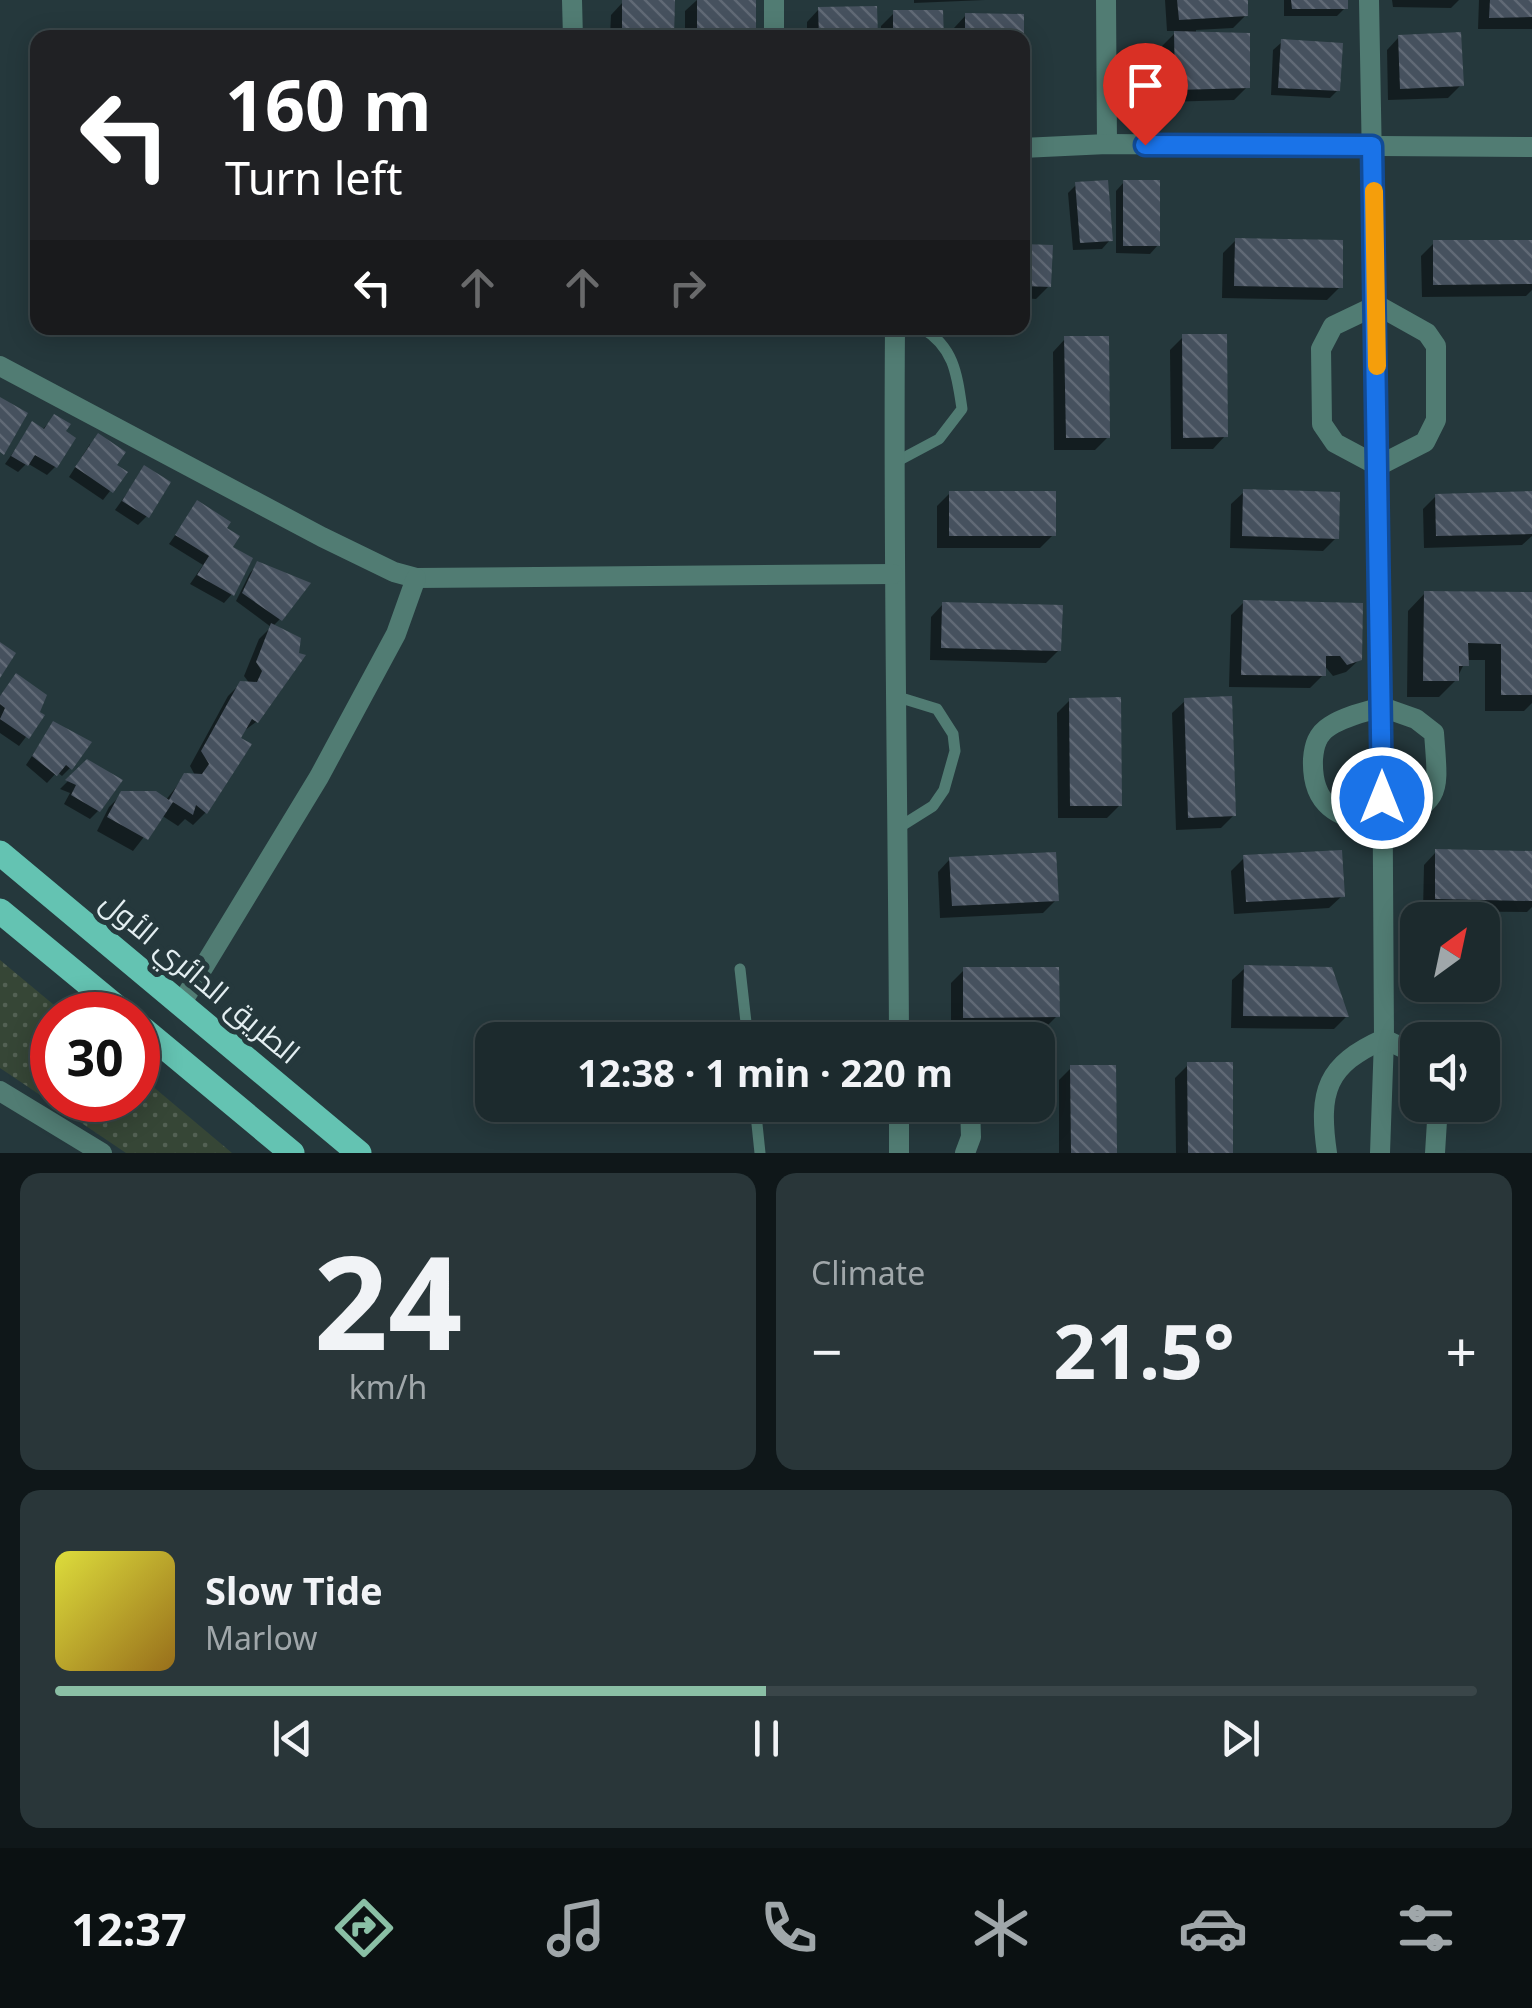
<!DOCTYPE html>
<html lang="en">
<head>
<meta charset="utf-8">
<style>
	body { margin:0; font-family:"Noto Sans",Cairo,sans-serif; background:#293639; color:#f1f3f6; height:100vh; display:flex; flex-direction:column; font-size:38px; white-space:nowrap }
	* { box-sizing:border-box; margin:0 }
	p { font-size:32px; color:#a0a7aa }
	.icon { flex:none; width:55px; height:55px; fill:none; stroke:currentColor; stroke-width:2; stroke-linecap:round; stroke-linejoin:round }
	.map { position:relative; height:1153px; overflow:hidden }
	.details { display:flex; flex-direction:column; gap:20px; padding:20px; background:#0f1719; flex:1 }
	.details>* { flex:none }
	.guide { position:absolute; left:30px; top:30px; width:1000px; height:305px; border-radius:20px; box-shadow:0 5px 25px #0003,0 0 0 2px #3a4649; background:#202124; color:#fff; overflow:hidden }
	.needle { width:65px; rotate:33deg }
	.controls { position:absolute; left:1400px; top:902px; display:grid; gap:20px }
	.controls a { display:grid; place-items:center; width:100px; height:100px; border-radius:20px; background:#1c2a2d; box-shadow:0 5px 25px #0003,0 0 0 2px #3a4649; font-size:50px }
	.speed { position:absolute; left:30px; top:992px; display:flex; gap:20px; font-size:50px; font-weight:700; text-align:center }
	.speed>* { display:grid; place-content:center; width:130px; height:130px; border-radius:50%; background:#1c2a2d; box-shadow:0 5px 25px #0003,0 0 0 2px #3a4649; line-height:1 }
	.speed .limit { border:15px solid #d22; background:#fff; color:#111 }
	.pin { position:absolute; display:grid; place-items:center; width:85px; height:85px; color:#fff; margin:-102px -42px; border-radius:50% 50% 50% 0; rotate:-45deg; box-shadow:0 0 10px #0007 }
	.pin .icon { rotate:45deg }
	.me { position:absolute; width:110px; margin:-55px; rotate:0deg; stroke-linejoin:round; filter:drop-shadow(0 0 8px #0008) }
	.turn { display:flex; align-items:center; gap:35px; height:210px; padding:0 30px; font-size:45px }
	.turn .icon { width:130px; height:130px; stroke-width:2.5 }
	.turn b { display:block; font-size:70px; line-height:85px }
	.lanes { display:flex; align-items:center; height:95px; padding:0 30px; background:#0003; justify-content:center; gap:50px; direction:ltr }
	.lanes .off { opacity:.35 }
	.big { font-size:75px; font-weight:700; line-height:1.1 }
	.details .widget { flex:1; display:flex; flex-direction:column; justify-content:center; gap:15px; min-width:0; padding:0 35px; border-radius:20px; background:#293639 }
	.details .dial { align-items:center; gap:0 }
	.dial b { font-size:130px; line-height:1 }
	.song { display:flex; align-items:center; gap:30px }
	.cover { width:120px; height:120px; border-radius:15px; background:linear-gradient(135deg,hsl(60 70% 55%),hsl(40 70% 35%)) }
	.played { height:10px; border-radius:5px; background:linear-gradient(90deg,#8abfa5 50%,#3a4649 50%) }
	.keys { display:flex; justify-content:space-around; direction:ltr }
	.heat { display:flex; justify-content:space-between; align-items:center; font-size:55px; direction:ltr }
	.details .tiles { flex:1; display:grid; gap:20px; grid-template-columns:1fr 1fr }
	.widget:last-child { grid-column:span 2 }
	.trip { position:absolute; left:475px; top:1022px; width:580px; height:100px; border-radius:20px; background:#1c2a2d; box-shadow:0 5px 25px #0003,0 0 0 2px #3a4649; font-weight:700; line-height:100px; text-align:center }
	.menu { display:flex; height:160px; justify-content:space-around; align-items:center; background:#0b1112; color:#a0a7aa }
	.menu .icon { width:70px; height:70px }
	.menu .current { color:#8abfa5 }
	.menu b { font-size:45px; color:#f1f3f6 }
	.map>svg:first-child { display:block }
	.grass { fill:url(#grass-dots) }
	.shadow { fill:#0007 }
	.building { fill:url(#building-back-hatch) }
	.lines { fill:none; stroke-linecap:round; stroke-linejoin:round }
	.lane { stroke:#517c73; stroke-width:11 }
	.street { stroke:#517c73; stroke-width:20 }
	.primary { stroke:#64c3b2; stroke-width:25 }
	.route-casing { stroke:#114b97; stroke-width:25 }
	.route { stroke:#1a73e8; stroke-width:18 }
	.slow { stroke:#f59e0b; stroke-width:18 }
	.labels { text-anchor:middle; stroke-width:10; stroke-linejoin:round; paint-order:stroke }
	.street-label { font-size:30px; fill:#e3eef1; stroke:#25383c }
</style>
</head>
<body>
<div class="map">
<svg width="1532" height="1153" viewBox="0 0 1532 1153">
	<defs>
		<pattern id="grass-dots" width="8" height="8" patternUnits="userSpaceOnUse" patternTransform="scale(2.5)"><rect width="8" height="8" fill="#364636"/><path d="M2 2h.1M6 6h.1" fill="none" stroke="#536154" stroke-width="1.8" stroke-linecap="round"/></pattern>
		<pattern id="building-back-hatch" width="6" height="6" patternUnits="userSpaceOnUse" patternTransform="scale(2.5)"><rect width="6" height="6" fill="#46515e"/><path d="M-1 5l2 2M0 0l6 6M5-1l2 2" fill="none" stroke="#616a76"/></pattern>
	</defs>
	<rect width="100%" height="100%" fill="#25383c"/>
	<path class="grass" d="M0 960 66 1015H52V1100H138V1074L232 1153H126L0 1068Z"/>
	<g class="shadow">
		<path d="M697 0H753V38H685V11Z"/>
		<path d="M914 0H985L914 3Z"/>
		<path d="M1165 0H1245L1246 15 1233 28 1196 30V34L1247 87 1234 100 1164 102 1162 46 1177 31H1167Z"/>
		<path d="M1284 0H1345V8L1337 16H1284Z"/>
		<path d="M1392 0H1459L1451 8 1393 7Z"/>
		<path d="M1479 0H1532V29H1478Z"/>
		<path d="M623 2 672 38H610L611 15Z"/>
		<path d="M819 9 875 38H807V22Z"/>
		<path d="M894 13 941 38H881V26Z"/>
		<path d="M966 15 1021 38H953L954 28Z"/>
		<path d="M1399 37 1461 85 1448 98 1388 100 1387 50Z"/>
		<path d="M1282 42 1338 90 1330 98 1271 95 1273 50Z"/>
		<path d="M1124 182 1158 245 1150 254 1116 253V191Z"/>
		<path d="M1076 185 1110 240 1102 249 1073 250 1068 193Z"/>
		<path d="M1236 240 1340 287 1327 300 1222 298 1223 253Z"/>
		<path d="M1532 242V290L1526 296 1422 297 1421 256 1434 243Z"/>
		<path d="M1022 247 1049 286 1036 299 1022 298Z"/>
		<path d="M1183 337 1225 436 1213 449H1171L1170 350Z"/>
		<path d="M1065 339 1108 437 1095 450H1054L1053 352Z"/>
		<path d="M54 417 55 467 47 475 27 463 18 472 5 464 33 424 42 430Z"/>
		<path d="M90 444 124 473 103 500 69 477Z"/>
		<path d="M145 468 147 516 138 525 115 510Z"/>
		<path d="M1244 492 1336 538 1323 551 1230 548 1231 504Z"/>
		<path d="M950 493 1053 535 1040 548H937V506Z"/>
		<path d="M1532 494V536L1522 545 1424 548 1423 509 1436 496Z"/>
		<path d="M198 503 224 528 229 548 232 594 224 603 190 584 203 565 169 544Z"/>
		<path d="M258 564 280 619 273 626 256 722 241 733 206 812 193 825 185 819 178 826 161 815 133 851 97 831 109 807 122 794 165 801 185 776 196 777 190 766 228 696 241 683 250 684 244 676 259 639 271 627 236 601 250 573Z"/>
		<path d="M1425 593 1532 594V703L1524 711H1485V660H1466L1456 680 1439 697H1407L1408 611Z"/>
		<path d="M1244 602 1360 659 1346 672 1333 676 1323 664V675L1310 688 1229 687 1231 615Z"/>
		<path d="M943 604 1059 650 1046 663 930 660 931 617Z"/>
		<path d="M16 676 37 713 42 716 19 746 0 733V696Z"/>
		<path d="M1070 700 1120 805 1107 818H1058L1057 713Z"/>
		<path d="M1185 701 1234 815 1221 828 1176 830 1172 713Z"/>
		<path d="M53 724 70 768 62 776 57 772 47 783 26 765Z"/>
		<path d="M87 762 98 811 90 819 64 804 70 793 60 789Z"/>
		<path d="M1436 852 1532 853V907L1527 912 1423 911 1424 865Z"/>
		<path d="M1244 858 1342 896 1329 908 1234 914 1231 871Z"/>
		<path d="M950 859 1056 900 1043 913 940 918 938 872Z"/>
		<path d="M1245 968 1346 1017 1334 1029 1231 1028 1232 980Z"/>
		<path d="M964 970 1057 1016 1044 1029 951 1030V983Z"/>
		<path d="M1188 1065H1230L1231 1153H1176L1175 1078Z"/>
		<path d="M1113 1067 1114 1153H1059V1080L1071 1068Z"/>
	</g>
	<g class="building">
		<path d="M622 0H675L674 38H622Z"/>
		<rect x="697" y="0" width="59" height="38"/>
		<path d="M1177 0H1248V16L1179 20Z"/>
		<path d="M1291 0H1348V9H1292Z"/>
		<path d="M1490 0H1532V17L1489 18Z"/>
		<path d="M877 6 878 38H819L818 7Z"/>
		<path d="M893 10H943L944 38H893Z"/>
		<path d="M965 13 1024 14V38H965Z"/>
		<path d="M1174 31 1250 33V88L1175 90Z"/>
		<path d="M1461 32 1464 86 1400 89 1398 35Z"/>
		<path d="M1281 39 1343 43 1340 91 1278 88Z"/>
		<path d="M1108 180 1113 241 1080 243 1075 182Z"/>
		<rect x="1123" y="180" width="37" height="66"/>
		<path d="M1235 238 1343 240V288L1234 286Z"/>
		<path d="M1433 240H1532V284L1433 285Z"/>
		<path d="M1022 244 1053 245 1051 287 1022 286Z"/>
		<path d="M1182 334H1227L1228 437 1183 438Z"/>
		<path d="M1064 336H1109L1110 438H1066Z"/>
		<path d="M0 397 28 413 4 455 0 452Z"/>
		<path d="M54 414 71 424 66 431 76 438 57 468 35 455 28 466 11 456 32 421 44 429Z"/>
		<path d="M98 433 126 452 117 465 128 472 113 493 75 467Z"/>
		<path d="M144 465 171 482 149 518 122 501Z"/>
		<path d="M1243 489 1340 492 1339 539 1242 536Z"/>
		<rect x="949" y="491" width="107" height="45"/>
		<path d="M1532 491V534L1436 536 1435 494Z"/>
		<path d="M197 500 231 522 227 528 240 536 233 547 253 558 234 596 197 575 209 556 175 535Z"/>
		<path d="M257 561 311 583 282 621 242 593Z"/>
		<path d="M1424 591 1532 592V695H1501V644L1468 643 1469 666H1459V681H1423Z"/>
		<path d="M1243 600 1363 603 1362 660 1347 665 1340 656H1326V676L1241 675Z"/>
		<path d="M942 602 1063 605 1061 651 941 648Z"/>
		<path d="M271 623 301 638 299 653 306 655 258 723 252 719 241 738 252 744 207 814 196 805 193 815 173 802 148 840 107 817 121 791H156L169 800 184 773 202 774 209 764 201 751 240 681 257 682 262 671 256 662Z"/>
		<path d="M0 642 16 653 0 678Z"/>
		<path d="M16 673 47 695 40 712 45 715 29 739 0 719 5 708 0 704V696Z"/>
		<path d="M1232 696 1236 816 1188 818 1184 698Z"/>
		<path d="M1121 697 1122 806H1070L1069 698Z"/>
		<path d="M53 721 92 742 72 770 66 765 57 776 32 756Z"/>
		<path d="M87 759 123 780 100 812 71 795 76 785 65 780Z"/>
		<path d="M1435 849 1532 851V901L1435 899Z"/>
		<path d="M1342 850 1345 897 1246 902 1243 855Z"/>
		<path d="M1056 852 1059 901 952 906 949 857Z"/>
		<path d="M1244 965 1332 967 1349 1017 1243 1016Z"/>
		<path d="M963 967H1059L1060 1017 963 1018Z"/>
		<path d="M1187 1062H1233V1153H1188Z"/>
		<path d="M1070 1065H1116L1117 1153H1071Z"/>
	</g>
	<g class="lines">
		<g class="lane">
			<path d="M894 463 939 439 962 409C957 374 954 347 922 328"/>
			<path d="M898 697 937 709 953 734 955 751 944 790 933 806 898 828"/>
			<path d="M740 969 748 1040"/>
			<path d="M755 1105 760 1153"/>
		</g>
		<g class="street">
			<path d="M572 0 573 38"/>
			<path d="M1106 0 1107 144"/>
			<path d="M1369 0 1382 707 1384 1039 1380 1153"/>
			<path d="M774 38V0"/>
			<path d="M1022 148 1107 144 1532 147"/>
			<path d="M1377 305 1427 333 1436 346V420L1425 442 1378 466 1335 443 1322 424 1321 349 1333 326Z"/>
			<path d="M895 328C893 565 898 802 899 1040"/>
			<path d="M0 366 322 537 394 572 416 578 893 574"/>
			<path d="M1382 707 1416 719 1434 733C1439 799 1442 797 1383 829 1341 816 1311 810 1313 759 1314 746 1317 734 1330 726 1346 716 1365 712 1382 707Z"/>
			<path d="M181 1004 319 777 396 634 416 578"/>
			<path d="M0 1091 102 1153"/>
			<path d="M899 1105V1153"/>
			<path d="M965 1153 971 1137 970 1105"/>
			<path d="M1327 1153C1318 1091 1326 1065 1384 1039L1418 1055"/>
			<path d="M1435 1153 1438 1105"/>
		</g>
		<g class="primary">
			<path d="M0 853 359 1153"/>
			<path d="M0 911 126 1015"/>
			<path d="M138 1025 292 1153"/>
		</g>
	</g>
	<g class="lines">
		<g class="route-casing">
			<path id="route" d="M1145 145 1372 146 1382 798"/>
		</g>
		<use href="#route" class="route"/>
		<path class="slow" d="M1374 191 1377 366"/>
	</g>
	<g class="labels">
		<g class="street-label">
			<text transform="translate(200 978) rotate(40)" y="10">الطريق الدائري الأول</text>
		</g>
	</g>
</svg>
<div class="controls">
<a><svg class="needle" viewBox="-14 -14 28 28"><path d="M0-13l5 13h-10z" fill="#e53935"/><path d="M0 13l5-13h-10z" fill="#a0a7aa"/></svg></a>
<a><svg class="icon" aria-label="sound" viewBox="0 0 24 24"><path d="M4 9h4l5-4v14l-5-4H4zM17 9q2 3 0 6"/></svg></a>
</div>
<div class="speed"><div class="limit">30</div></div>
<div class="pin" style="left:1145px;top:145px;background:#d93025"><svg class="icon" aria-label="arrive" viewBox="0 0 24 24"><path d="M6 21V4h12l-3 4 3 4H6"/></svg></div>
<svg class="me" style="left:1382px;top:798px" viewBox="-20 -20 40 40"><circle r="17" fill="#1a73e8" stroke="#fff" stroke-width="3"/><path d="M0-11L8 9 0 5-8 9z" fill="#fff"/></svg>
<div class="trip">12:38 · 1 min · 220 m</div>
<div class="guide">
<div class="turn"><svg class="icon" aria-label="left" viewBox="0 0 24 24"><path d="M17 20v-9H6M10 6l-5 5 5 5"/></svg><div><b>160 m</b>Turn left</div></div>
<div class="lanes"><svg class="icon" aria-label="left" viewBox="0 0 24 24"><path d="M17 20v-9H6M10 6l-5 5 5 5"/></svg><svg class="icon off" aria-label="ahead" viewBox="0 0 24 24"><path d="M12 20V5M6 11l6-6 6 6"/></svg><svg class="icon off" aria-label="ahead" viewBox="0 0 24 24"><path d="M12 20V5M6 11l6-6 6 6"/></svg><svg class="icon off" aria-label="right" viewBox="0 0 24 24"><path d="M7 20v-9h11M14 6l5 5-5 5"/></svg></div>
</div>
</div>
<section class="details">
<div class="tiles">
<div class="widget dial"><b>24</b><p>km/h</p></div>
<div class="widget"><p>Climate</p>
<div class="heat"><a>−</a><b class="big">21.5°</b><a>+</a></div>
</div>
<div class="widget">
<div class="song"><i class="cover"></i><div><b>Slow Tide</b><p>Marlow</p></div></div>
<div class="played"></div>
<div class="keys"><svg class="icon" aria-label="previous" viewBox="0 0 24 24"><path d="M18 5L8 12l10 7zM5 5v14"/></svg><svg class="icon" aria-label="pause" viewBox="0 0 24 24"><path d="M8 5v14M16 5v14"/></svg><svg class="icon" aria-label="next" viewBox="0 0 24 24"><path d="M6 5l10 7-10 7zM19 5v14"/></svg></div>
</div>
</div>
</section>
<nav class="menu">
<b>12:37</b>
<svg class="icon current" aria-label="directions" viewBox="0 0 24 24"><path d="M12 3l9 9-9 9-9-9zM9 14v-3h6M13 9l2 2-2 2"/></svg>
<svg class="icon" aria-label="music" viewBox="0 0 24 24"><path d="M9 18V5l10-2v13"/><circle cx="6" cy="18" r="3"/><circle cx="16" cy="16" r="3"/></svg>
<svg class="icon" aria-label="phone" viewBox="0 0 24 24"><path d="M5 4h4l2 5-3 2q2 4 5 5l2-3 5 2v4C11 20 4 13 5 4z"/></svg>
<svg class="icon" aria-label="climate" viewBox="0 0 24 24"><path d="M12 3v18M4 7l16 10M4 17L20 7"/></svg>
<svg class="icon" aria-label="car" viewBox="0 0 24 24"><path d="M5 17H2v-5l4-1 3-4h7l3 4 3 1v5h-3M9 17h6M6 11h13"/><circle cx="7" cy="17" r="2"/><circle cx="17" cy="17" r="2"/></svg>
<svg class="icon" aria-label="filters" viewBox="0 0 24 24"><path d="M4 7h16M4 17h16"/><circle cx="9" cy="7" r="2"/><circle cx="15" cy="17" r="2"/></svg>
</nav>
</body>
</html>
